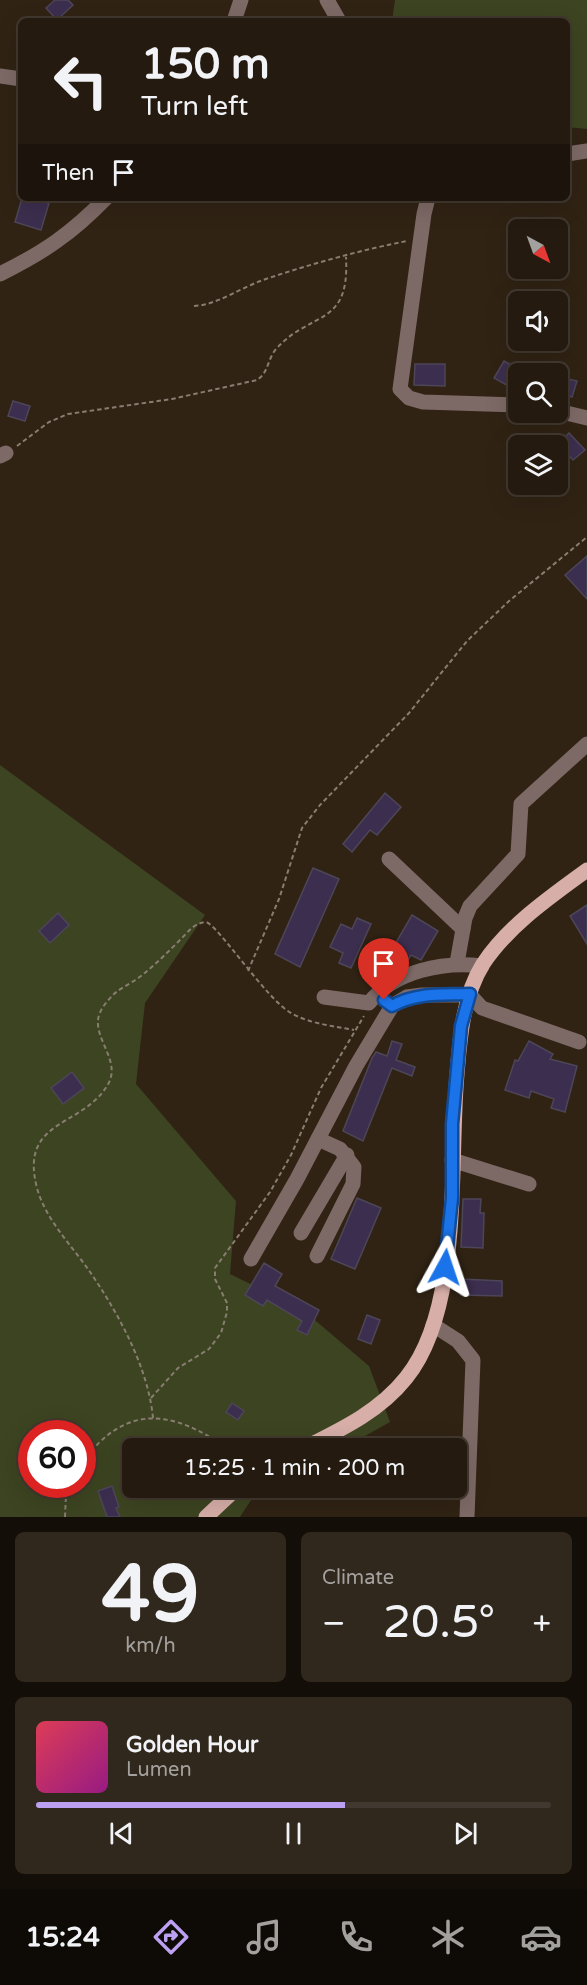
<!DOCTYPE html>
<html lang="en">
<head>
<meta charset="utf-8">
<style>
	body { margin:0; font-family:"Varela Round",sans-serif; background:#30271d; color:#f1f3f6; height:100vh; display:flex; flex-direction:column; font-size:22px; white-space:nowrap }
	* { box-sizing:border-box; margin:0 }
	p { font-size:20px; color:#a3a19e }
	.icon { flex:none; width:33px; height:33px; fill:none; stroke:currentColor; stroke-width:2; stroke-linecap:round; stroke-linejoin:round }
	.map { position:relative; height:1517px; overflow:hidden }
	.details { display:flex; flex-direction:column; gap:15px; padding:15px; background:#140e08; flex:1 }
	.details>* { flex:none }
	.banner { position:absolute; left:18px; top:18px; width:552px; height:183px; border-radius:9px; box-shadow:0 6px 24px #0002,0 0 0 2px #41382f; background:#241a0f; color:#f1f3f6; overflow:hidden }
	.needle { width:39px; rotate:139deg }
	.fabs { position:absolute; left:508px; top:219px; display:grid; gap:12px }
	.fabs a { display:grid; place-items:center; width:60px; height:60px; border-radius:9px; background:#241a0f; box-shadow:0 6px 24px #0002,0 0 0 2px #41382f; font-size:30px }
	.speed { position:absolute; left:18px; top:1420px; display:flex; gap:12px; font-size:30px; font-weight:700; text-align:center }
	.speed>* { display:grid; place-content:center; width:78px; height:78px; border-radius:50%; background:#241a0f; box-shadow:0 6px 24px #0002,0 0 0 2px #41382f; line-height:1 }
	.speed .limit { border:9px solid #d22; background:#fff; color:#111 }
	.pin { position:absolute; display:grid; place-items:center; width:51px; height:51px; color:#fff; margin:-62px -26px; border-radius:50% 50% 50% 0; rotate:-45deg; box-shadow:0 0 6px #0007 }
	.pin .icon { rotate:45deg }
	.me { position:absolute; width:66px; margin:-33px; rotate:5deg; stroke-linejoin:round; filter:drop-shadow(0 0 4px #0008) }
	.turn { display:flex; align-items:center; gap:21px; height:126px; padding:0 24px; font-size:27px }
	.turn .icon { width:78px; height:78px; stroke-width:2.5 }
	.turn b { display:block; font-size:42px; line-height:51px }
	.then { display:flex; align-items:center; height:57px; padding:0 24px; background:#0003; gap:12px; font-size:22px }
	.big { font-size:45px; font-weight:600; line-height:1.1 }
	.details .tile { flex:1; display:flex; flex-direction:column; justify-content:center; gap:9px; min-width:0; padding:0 21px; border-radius:9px; background:#30271d }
	.details .dial { align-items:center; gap:0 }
	.dial b { font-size:78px; line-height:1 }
	.song { display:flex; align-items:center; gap:18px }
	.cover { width:72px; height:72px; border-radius:9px; background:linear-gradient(135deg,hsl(350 70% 55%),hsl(310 70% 35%)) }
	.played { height:6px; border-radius:3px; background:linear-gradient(90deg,#bca0f2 60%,#41382f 60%) }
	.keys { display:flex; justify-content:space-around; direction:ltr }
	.heat { display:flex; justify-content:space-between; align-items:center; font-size:33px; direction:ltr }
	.details .tiles { flex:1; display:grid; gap:15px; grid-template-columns:1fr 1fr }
	.tile:last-child { grid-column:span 2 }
	.trip { position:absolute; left:122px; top:1438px; width:345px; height:60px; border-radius:9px; background:#241a0f; box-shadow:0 6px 24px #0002,0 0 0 2px #41382f; font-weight:600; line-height:60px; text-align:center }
	.dock { display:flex; height:96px; justify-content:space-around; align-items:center; background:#0e0a06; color:#a3a19e }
	.dock .icon { width:42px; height:42px }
	.dock .current { color:#bca0f2 }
	.dock b { font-size:27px; color:#f1f3f6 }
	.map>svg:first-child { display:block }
	.green { fill:#3c4421; fill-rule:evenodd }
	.building { fill:#3c2e4e; stroke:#4d4658; stroke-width:1.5 }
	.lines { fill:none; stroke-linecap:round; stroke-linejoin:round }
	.path { stroke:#887d71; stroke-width:2; stroke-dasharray:4.5 3; stroke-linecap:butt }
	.minor { stroke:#7d6966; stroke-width:15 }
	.major { stroke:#d7aea8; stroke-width:15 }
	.route-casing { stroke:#114b97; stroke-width:15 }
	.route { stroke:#1a73e8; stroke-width:10 }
</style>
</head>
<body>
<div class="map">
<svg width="587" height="1517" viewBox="0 0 587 1517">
	<rect width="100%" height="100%" fill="#302314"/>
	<g class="green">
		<path d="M395 0H587V129L567 127V21H392Z"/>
		<path d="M0 765 205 915 145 1003 136 1084 236 1201 230 1274 303 1310 369 1366 390 1422 342 1449H132V1488H272L251 1500 240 1517H0ZM32 1434H82V1485H32Z"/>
	</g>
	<g class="building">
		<path d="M55 0H68L73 5 57 20 46 8Z"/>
		<path d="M22 198 49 203 41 230 15 222Z"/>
		<path d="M504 361 522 371 512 388 494 378Z"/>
		<path d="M415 364H445V386L414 385Z"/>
		<path d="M558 377 577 381 572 397 558 392Z"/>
		<path d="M13 401 30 406 25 421 8 416Z"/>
		<path d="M569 433 585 450 573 460 565 451 562 454 556 446Z"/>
		<path d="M587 556V599L565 575Z"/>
		<path d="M385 793 401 807 377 835 370 830 352 852 343 844Z"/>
		<path d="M313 868 339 879 300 967 275 954Z"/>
		<path d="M587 905V944L570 916Z"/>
		<path d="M58 913 69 925 50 943 39 931Z"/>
		<path d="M412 915 438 931 421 960 411 955 404 966 394 971 383 965Z"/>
		<path d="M357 918 371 924 351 968 339 963 343 953 330 947 341 924 352 929Z"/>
		<path d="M392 1041 402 1044 396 1060 415 1067 412 1076 392 1068 363 1141 343 1131 372 1058 376 1052 387 1056Z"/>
		<path d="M529 1041 553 1054 550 1059 577 1066 565 1112 551 1108 554 1099 531 1091 529 1098 505 1090 515 1060 518 1061Z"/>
		<path d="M72 1072 84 1088 63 1104 51 1088Z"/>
		<path d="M357 1198 381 1208 355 1269 331 1259Z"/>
		<path d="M463 1199H481L480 1213H484L483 1248 461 1247Z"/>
		<path d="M264 1263 282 1274 275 1286 319 1310 307 1335 297 1330 302 1321 267 1300 263 1306 245 1295Z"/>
		<path d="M461 1279 502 1281V1296L461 1295Z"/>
		<path d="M367 1315 380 1320 371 1344 358 1339Z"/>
		<path d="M232 1403 244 1411 238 1420 226 1412Z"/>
		<path d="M112 1486 119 1507 116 1508 120 1517H107L98 1491Z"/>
	</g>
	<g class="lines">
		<g class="path">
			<path d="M194 306C217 305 240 288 263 280 307 265 361 250 407 241"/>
			<path d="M17 446 49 422 68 414 172 399 257 380C269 372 267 360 276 349 311 310 350 328 346 257"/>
			<path d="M248 971 279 899 302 828 320 805 409 713 467 641 509 601 587 537"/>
			<path d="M151 1398 178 1368 209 1349 221 1333 227 1312V1303L215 1279V1268L270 1192 291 1155 321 1088 364 1016"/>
			<path d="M153 1418C148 1366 117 1311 88 1269 70 1244 45 1218 37 1188 19 1119 81 1128 107 1086 122 1063 96 1042 98 1020 99 1010 107 1001 114 994 122 987 132 983 141 976 155 965 168 952 181 939 189 931 194 923 206 922 218 925 267 1000 291 1013 310 1024 334 1026 354 1030"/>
			<path d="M82 1463C125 1403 172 1409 228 1449"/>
			<path d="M65 1517 66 1494 70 1485"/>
		</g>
		<g class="minor">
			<path d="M327 0 339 21"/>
			<path d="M234 21 241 0"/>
			<path d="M0 76 21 79"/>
			<path d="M567 154 587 151"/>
			<path d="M428 198 424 214 400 389 409 398 423 402 519 405"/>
			<path d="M0 274C44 252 71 234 106 198"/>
			<path d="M558 411 587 418"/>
			<path d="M0 456 6 453"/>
			<path d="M389 859 463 929"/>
			<path d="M457 963 465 918 470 906 518 854 521 804 587 744"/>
			<path d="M324 997 369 1003C394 971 444 961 482 966"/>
			<path d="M452 1160 529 1184"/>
			<path d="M301 1233 347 1155"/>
			<path d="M317 1256 353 1184 354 1167 340 1149 318 1139"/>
			<path d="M251 1259 297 1179 356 1066 392 1006 407 997 422 995H470L482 1008 579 1042"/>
			<path d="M433 1325 458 1341 473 1360 467 1517"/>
		</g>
		<g class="major">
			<path d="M302 1449C340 1430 379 1412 406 1378 463 1308 449 1161 457 1074 460 1037 463 996 483 964 508 926 550 897 587 870"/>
			<path d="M206 1517 237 1488"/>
		</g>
	</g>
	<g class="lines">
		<g class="route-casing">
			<path id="route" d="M384 1000 392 1006C417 992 442 995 470 994L461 1026 452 1124V1198L445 1267"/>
		</g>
		<use href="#route" class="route"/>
	</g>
</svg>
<div class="fabs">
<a><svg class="needle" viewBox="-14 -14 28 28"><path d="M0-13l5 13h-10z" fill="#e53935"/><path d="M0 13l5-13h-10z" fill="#a3a19e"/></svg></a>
<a><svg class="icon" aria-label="sound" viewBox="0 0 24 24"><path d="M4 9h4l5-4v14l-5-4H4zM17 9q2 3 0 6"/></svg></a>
<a><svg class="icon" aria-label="search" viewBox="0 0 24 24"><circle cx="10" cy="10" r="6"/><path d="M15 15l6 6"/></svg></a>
<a><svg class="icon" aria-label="layers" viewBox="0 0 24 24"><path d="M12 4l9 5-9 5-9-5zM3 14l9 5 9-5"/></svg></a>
</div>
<div class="speed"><div class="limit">60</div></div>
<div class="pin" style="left:384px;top:1000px;background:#d93025"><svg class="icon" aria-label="arrive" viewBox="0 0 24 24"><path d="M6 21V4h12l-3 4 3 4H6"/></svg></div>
<svg class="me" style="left:445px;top:1267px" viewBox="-20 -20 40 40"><path d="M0-17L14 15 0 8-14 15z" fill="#1a73e8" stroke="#fff" stroke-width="4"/></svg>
<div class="trip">15:25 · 1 min · 200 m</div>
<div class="banner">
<div class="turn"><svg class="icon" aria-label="left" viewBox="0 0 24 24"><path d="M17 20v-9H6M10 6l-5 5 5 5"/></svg><div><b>150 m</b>Turn left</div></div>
<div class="then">Then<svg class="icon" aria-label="arrive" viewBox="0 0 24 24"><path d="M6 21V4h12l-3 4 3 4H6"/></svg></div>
</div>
</div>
<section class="details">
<div class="tiles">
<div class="tile dial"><b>49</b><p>km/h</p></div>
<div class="tile"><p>Climate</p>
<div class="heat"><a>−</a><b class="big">20.5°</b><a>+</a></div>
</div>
<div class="tile">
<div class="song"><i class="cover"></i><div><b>Golden Hour</b><p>Lumen</p></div></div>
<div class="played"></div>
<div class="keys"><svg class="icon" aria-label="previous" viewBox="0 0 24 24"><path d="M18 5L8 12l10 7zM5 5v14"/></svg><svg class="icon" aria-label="pause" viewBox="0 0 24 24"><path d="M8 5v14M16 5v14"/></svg><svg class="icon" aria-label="next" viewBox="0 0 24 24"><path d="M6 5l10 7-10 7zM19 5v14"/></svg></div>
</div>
</div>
</section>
<nav class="dock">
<b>15:24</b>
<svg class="icon current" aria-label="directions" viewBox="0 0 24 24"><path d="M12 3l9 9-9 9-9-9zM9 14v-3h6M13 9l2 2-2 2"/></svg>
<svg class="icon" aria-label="music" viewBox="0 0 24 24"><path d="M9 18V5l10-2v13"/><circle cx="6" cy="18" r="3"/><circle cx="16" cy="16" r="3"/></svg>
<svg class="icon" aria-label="phone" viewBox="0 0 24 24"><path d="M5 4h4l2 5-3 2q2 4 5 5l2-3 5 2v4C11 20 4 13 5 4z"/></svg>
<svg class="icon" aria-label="climate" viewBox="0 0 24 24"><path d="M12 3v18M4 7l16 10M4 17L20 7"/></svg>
<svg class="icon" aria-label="car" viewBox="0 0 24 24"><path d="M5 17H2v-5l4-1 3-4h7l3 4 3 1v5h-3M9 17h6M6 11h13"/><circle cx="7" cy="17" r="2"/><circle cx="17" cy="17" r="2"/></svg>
</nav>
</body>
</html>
